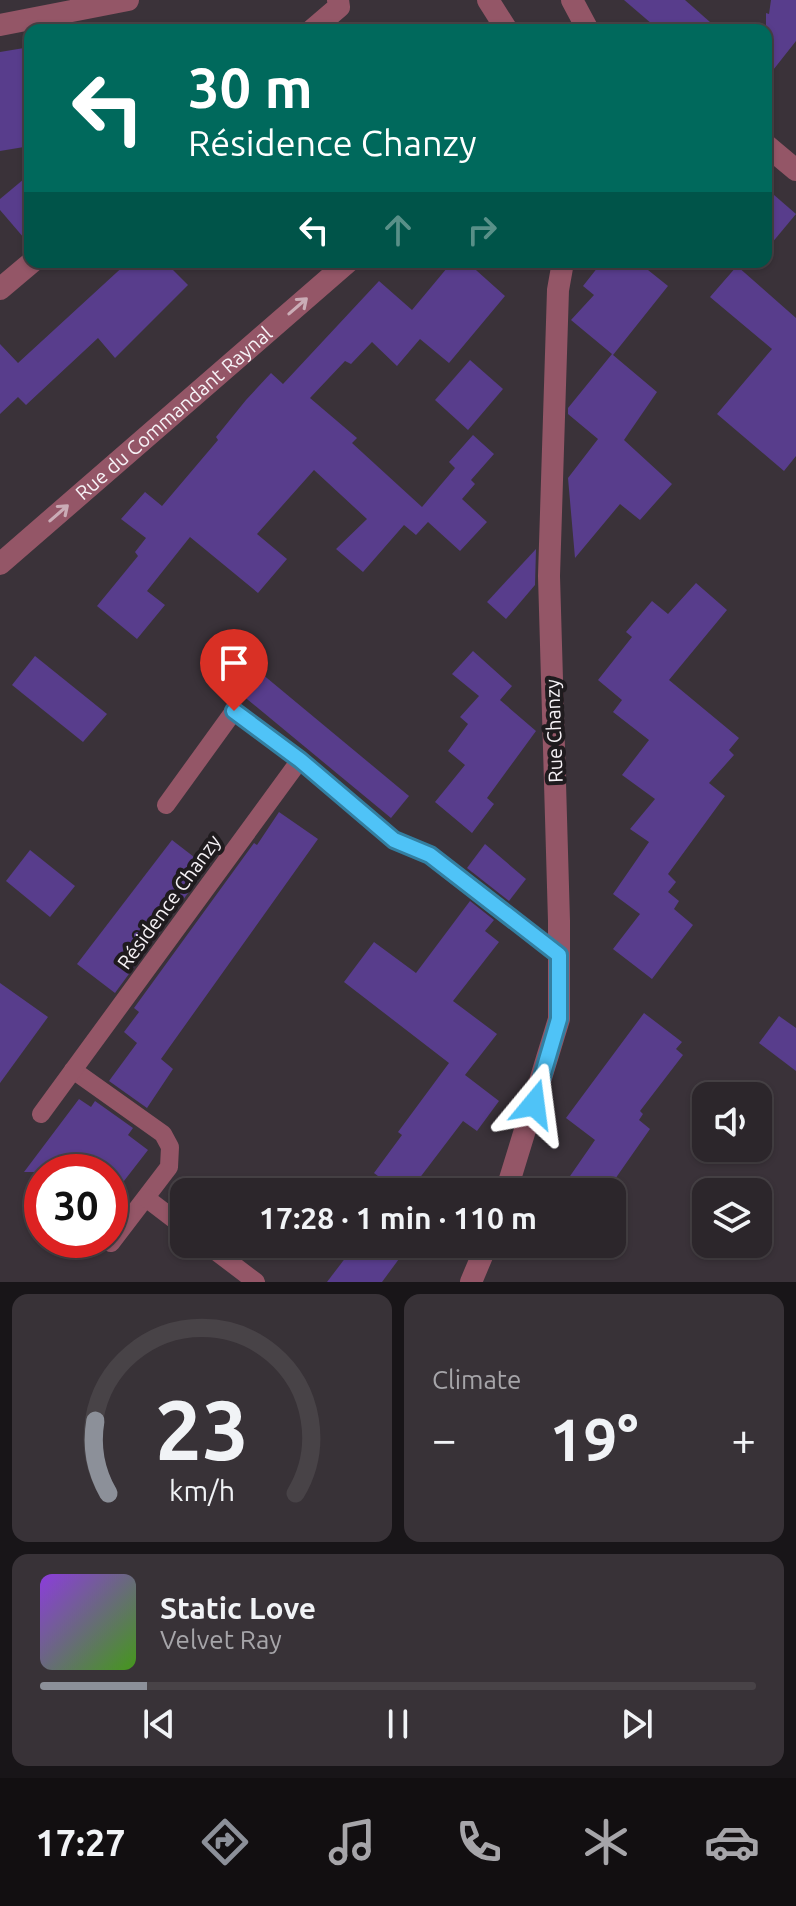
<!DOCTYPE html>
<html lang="en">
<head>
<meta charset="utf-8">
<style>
	body { margin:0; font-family:Ubuntu,sans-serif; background:#383237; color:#f1f3f6; height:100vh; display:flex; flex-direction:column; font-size:30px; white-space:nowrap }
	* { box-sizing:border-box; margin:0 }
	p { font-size:26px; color:#a6a5a9 }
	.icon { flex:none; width:44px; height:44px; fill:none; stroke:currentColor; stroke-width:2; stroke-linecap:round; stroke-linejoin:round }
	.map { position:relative; height:1282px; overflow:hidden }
	.side { display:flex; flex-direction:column; gap:12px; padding:12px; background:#181518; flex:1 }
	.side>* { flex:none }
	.top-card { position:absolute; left:24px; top:24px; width:748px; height:244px; border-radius:16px; box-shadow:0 2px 6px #0004,0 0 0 2px #484347; background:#00695c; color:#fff; overflow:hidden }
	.buttons { position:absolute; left:692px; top:1082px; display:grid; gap:16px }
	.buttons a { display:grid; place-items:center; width:80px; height:80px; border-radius:16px; background:#2c262b; box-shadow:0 2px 6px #0004,0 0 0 2px #484347; font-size:40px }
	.speed { position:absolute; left:24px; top:1154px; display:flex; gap:16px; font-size:40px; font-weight:700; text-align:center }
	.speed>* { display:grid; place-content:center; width:104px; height:104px; border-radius:50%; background:#2c262b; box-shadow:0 2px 6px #0004,0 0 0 2px #484347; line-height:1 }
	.speed .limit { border:12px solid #d22; background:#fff; color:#111 }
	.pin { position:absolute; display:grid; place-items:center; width:68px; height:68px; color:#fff; margin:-82px -34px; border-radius:50% 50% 50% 0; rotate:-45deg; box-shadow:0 0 8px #0007 }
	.pin .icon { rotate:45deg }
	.me { position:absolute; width:88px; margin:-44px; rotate:16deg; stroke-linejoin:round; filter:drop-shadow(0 0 6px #0008) }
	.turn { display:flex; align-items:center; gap:28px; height:168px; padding:0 32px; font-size:36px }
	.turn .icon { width:104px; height:104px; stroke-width:2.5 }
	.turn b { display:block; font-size:56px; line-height:68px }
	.lanes { display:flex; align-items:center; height:76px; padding:0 32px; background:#0003; justify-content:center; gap:40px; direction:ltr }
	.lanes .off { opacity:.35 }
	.big { font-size:60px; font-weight:700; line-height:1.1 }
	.side .widget { flex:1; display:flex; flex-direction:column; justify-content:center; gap:12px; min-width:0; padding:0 28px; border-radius:16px; background:#383237 }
	.side .dial { align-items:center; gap:0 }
	.dial svg { height:208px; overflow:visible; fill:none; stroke:#484347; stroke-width:7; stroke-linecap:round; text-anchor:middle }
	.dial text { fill:#f1f3f6; stroke:none }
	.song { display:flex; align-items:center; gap:24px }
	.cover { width:96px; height:96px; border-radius:12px; background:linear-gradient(135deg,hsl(270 70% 55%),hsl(100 70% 35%)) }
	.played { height:8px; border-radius:4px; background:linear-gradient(90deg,#8c9099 15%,#484347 15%) }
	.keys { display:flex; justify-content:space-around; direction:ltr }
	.heat { display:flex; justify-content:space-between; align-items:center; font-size:44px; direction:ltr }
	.side .tiles { flex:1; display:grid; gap:12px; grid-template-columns:1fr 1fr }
	.widget:last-child { grid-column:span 2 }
	.trip { position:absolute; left:170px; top:1178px; width:456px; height:80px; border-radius:16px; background:#2c262b; box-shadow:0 2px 6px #0004,0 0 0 2px #484347; font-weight:700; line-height:80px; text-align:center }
	.dock { display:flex; height:128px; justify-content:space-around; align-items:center; background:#120f11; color:#a6a5a9 }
	.dock .icon { width:56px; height:56px }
	.dock .active { color:#8c9099 }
	.dock b { font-size:36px; color:#f1f3f6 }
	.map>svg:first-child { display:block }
	.building { fill:#583d8c }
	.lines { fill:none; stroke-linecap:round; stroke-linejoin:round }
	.service { stroke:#945667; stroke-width:18 }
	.minor { stroke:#945667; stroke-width:22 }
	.oneway { stroke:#caacb6 }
	.route-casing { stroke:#337fa1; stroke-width:20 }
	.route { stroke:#4fc3f7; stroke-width:14 }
	.labels { text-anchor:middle; stroke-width:8; stroke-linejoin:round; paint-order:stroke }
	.street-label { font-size:20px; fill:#f6f2f6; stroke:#1f1b1e }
</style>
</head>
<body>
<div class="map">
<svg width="796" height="1282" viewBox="0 0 796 1282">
	<rect width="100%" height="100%" fill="#3a3239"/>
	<g class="building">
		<path d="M624 0H685L719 30H659Z"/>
		<path d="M771 0H796V41L766 79V13L769 14Z"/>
		<path d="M30 47V146L0 151V52Z"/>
		<path d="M30 174V245L0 210V199Z"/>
		<path d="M766 188 796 214 766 250Z"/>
		<path d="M128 262H165L188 285 115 358 98 338 26 405 18 397 0 414V344L18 363Z"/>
		<path d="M452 262H467L505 296 449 363 420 339 397 366 372 342 351 364 345 361 310 398 357 438 352 443 422 507 455 468 449 462 473 435 494 454 471 480 475 484 462 499 487 522 460 551 428 522 416 535 404 525 363 572 336 549 367 519 314 470 257 534 287 559 258 593 190 537 147 591 165 605 137 639 97 606 138 556 135 552 146 538 121 519 145 492 162 506 218 440 216 437 246 400 271 373 283 384 379 281 412 310Z"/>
		<path d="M602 262H638L668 286 613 355 657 392 624 440 672 484 640 520 620 504 575 558 568 478 598 439 568 414V408L612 354 571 320 594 295 583 286Z"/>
		<path d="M737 266 796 318V456L784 471 717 414 772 349 710 297Z"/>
		<path d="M470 360 503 389 468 430 435 400Z"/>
		<path d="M536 549 535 585 506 619 487 602Z"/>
		<path d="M696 583 727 610 669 680 739 738 729 750 734 755 709 783 725 796 668 874 676 882 668 892 679 901 674 909 693 925 652 979 613 949 640 914 613 894 649 842 630 829 655 799 622 775 649 740 613 712 622 700 598 680 632 637 626 632 652 601 668 614Z"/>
		<path d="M473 651 512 686 500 700 536 731 487 798 494 804 472 833 435 802 465 765 448 751 468 724 460 717 479 696 452 674Z"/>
		<path d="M35 656 107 714 83 742 12 685Z"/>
		<path d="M249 663 409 796 391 818 230 685Z"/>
		<path d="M279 812 318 839 161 1059 173 1069 147 1108 109 1081 137 1043 124 1032 139 1012 134 1008 254 843 257 845Z"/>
		<path d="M172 840 207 867 115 993 77 964Z"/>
		<path d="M485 844 526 879 509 901 467 868Z"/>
		<path d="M30 850 75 886 50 917 6 881Z"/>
		<path d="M470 901 494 920 485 931 499 942 453 1001 497 1034 465 1075 499 1101 477 1131 463 1121 409 1192H374L382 1179 374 1173 402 1135 398 1132 449 1063 344 982 374 942 416 973Z"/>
		<path d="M0 983 48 1017 0 1083Z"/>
		<path d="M644 1013 682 1042 676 1049 683 1055 640 1111 643 1114 639 1120 650 1129 606 1192H559L595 1140 566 1118Z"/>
		<path d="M779 1016 796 1028V1071L759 1043Z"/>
		<path d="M79 1099 91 1107 95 1101 133 1128 128 1135 148 1150 110 1199V1172H24Z"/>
		<path d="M356 1244H410L382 1282H327Z"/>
	</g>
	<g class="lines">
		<g class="service">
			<path d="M166 805 234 711 300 760 394 840 430 855 559 955"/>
			<path d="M73 1070 163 1134 170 1147 169 1167 111 1243"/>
			<path d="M41 1114 300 760"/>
			<path d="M146 1198 184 1227"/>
			<path d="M206 1244 256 1282"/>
		</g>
		<g class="minor">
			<path d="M488 0 507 30"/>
			<path d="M572 0 588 30"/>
			<path d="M0 25 128 0"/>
			<path d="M312 30 339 7 338 0"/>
			<path d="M766 145 796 170"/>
			<path d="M0 289 32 262"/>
			<path id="s1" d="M0 564 348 262"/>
			<path d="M506 1192 559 1019V921L549 576 558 290 563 262"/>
			<path d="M471 1282 487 1244"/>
		</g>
	</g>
	<defs><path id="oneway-shaft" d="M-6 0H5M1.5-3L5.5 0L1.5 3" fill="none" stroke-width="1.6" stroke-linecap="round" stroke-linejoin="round" transform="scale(2)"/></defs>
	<g class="oneway">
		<use href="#oneway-shaft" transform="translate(298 306) rotate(-41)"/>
		<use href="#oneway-shaft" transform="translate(59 513) rotate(-41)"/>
	</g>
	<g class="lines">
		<g class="route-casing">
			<path id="route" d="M234 711 300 760 394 840 430 855 559 955V1019L534 1104"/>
		</g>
		<use href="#route" class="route"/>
	</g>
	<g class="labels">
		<g class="street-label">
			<text dy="7" stroke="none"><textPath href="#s1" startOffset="230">Rue du Commandant Raynal</textPath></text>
			<text transform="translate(554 731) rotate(-92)" y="7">Rue Chanzy</text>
			<text transform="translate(169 902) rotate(-54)" y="7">Résidence Chanzy</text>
		</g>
	</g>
</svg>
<div class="buttons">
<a><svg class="icon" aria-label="sound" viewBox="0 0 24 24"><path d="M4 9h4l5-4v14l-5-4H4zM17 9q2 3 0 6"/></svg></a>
<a><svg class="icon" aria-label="layers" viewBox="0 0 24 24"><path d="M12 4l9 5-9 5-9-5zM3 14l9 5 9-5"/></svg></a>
</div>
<div class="speed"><div class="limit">30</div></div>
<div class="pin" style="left:234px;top:711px;background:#d93025"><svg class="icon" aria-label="arrive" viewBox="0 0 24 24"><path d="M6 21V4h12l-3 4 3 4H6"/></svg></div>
<svg class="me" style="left:534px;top:1104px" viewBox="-20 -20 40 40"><path d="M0-17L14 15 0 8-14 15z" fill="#4fc3f7" stroke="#fff" stroke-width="4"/></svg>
<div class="trip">17:28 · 1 min · 110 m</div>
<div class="top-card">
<div class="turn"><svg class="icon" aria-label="left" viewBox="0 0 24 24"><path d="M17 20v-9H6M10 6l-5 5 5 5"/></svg><div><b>30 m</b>Résidence Chanzy</div></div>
<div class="lanes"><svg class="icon" aria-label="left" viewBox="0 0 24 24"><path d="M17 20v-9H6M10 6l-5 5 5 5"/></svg><svg class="icon off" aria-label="ahead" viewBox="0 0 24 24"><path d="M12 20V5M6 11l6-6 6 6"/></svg><svg class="icon off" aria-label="right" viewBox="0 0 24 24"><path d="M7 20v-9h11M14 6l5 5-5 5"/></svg></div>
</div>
</div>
<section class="side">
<div class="tiles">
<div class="widget dial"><svg viewBox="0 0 100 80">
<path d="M14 69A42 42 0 1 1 86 69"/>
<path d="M14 69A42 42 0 0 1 9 41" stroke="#8c9099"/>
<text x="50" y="56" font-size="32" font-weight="700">23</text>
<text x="50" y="72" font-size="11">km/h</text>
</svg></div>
<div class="widget"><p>Climate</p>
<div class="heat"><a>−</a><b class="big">19°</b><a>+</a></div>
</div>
<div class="widget">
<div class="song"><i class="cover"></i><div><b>Static Love</b><p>Velvet Ray</p></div></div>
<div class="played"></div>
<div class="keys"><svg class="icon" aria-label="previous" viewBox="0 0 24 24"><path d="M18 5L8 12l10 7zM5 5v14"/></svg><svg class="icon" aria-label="pause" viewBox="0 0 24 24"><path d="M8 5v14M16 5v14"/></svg><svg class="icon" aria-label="next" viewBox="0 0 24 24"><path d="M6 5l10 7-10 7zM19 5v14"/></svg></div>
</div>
</div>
</section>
<nav class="dock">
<b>17:27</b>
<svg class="icon active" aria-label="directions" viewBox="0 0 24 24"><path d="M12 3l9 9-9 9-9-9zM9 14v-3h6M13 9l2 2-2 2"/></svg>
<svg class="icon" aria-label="music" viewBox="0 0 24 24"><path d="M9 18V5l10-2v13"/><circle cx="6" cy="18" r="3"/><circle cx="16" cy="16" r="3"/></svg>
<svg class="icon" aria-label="phone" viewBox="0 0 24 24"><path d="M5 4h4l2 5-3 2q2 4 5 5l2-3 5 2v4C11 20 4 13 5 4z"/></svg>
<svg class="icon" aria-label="climate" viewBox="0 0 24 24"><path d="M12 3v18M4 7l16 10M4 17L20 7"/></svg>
<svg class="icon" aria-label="car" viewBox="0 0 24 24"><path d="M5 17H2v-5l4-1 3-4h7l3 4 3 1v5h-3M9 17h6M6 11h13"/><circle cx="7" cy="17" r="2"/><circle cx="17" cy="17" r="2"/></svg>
</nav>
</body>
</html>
